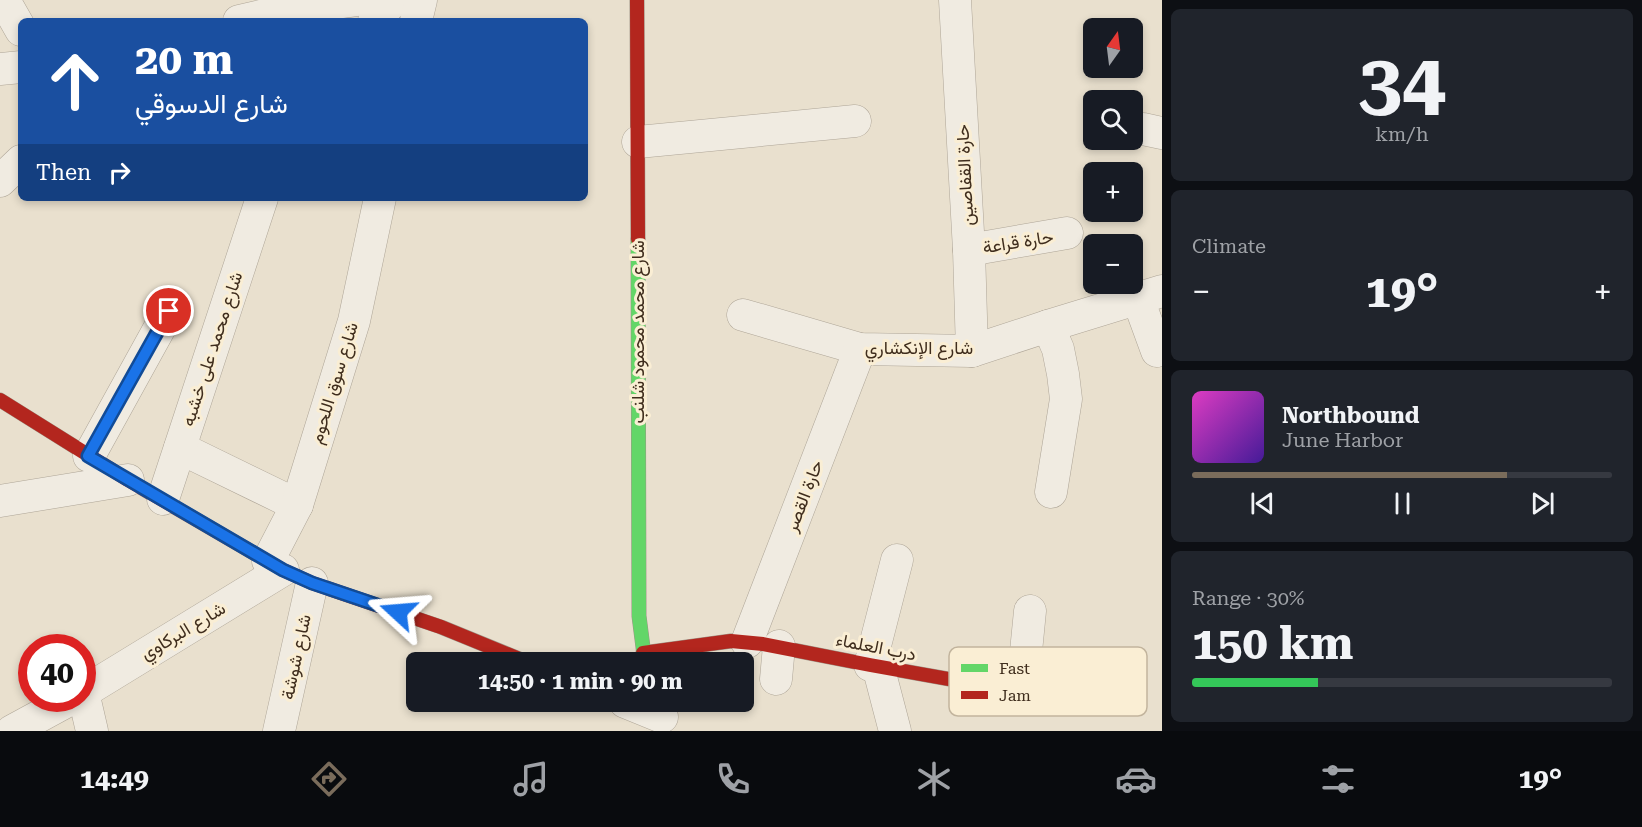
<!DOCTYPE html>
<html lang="en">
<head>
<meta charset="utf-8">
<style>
	body { margin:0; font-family:"Roboto Serif",Vazirmatn,serif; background:#20242c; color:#f1f3f6; height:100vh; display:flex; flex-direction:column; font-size:22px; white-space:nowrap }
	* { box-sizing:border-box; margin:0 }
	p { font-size:20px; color:#9ea1a6 }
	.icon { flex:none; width:33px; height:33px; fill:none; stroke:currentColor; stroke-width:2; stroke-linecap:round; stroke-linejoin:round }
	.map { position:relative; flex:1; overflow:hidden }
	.drawer { display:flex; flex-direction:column; gap:9px; padding:9px; background:#0d0f14; width:480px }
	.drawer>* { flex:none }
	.banner { position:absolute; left:18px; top:18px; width:570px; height:183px; border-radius:9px; box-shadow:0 3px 9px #0003; background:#1a4fa0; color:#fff; overflow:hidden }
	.needle { width:39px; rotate:14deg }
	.controls { position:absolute; left:1083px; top:18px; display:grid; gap:12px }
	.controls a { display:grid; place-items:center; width:60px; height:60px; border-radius:9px; background:#171b24; box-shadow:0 3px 9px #0003; font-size:30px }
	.speed { position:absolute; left:18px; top:634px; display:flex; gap:12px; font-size:30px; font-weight:700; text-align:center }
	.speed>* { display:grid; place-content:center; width:78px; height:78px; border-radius:50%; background:#171b24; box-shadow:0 3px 9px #0003; line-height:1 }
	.speed .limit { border:9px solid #d22; background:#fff; color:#111 }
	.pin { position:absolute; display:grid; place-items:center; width:51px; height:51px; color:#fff; margin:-26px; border:3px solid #fff; border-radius:50%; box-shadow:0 2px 6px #0007 }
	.me { position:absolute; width:66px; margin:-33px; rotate:289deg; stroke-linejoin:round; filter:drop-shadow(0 0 4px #0008) }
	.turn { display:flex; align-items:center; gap:21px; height:126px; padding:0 18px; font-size:27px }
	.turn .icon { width:78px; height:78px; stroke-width:2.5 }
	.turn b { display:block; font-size:42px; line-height:51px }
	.then { display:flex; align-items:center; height:57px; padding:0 18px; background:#0003; gap:12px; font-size:22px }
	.big { font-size:45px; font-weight:700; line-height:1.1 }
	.drawer .card { flex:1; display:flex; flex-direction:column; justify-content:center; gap:9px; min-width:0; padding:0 21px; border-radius:9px; background:#20242c }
	.drawer .dial { align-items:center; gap:0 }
	.dial b { font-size:78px; line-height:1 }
	.song { display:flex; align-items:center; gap:18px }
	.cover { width:72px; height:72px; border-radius:9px; background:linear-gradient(135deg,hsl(310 70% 55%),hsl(260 70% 35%)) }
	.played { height:6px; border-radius:3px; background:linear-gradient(90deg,#7a6c5b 75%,#363941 75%) }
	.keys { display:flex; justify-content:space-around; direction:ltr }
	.heat { display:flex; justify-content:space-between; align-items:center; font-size:33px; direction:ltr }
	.charge { height:9px; border-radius:4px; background:linear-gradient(90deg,#34c759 30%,#363941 0) }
	.trip { position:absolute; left:406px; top:652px; width:348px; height:60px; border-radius:9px; background:#171b24; box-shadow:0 3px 9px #0003; font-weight:700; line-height:60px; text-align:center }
	.tabs { display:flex; height:96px; justify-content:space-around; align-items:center; background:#090b0e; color:#9ea1a6 }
	.tabs .icon { width:42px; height:42px }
	.tabs .active { color:#7a6c5b }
	.tabs b { font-size:27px; color:#f1f3f6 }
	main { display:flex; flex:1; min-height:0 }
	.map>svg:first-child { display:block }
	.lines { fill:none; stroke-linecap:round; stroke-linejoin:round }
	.street-casing { stroke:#aea597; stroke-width:33 }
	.fast-casing { stroke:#9e9487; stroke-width:15 }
	.jam-casing { stroke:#9e9487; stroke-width:15 }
	.street { stroke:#f0ebe1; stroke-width:32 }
	.fast { stroke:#63d668; stroke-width:14 }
	.jam { stroke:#b3261e; stroke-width:14 }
	.route-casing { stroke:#114b97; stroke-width:15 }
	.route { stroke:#1a73e8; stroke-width:10 }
	.labels { text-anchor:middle; stroke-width:6; stroke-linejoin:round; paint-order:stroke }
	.street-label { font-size:18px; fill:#3f2d1d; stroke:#faeed4 }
	.key { fill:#faeed4; stroke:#c2b49d; stroke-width:1.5 }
	.key-label { font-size:16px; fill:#3f2d1d }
</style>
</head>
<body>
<main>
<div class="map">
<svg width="1162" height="731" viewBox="0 0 1162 731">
	<rect width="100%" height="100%" fill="#e9e0ce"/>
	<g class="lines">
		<g class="street-casing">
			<g id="street">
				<path d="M4 0 21 30"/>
				<path d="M955 0 969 250 972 351"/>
				<path d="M239 21 291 9 358 0"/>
				<path d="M374 21 394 0"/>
				<path d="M416 21 421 0"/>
				<path d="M0 69 21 67"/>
				<path d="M1143 129 1162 133"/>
				<path d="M638 142 855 121"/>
				<path d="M0 181 21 161"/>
				<path d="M969 250 1067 233"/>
				<path d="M1138 299 1157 351"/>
				<path d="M743 315 860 349 972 351 1048 326 1162 291"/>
				<path d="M1048 326 1058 349 1063 374 1066 399 1051 492"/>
				<path d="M180 448 297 505"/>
				<path d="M89 456 169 311"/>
				<path d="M163 499 262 198"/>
				<path d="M0 501 128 480"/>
				<path d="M268 561 297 505 354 321 380 198"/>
				<path d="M747 642 860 349"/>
				<path d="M870 665 897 560"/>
				<path d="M878 666 895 731"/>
				<path d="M776 679 779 646"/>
				<path d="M83 692 92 731"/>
				<path d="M1022 692 1030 611"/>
				<path d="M82 693 283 570"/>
				<path d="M625 702 662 717"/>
				<path d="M12 731 71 699"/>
				<path d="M279 731 312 583"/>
			</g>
		</g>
		<g class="fast-casing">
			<path id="fast" d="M638 239 639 616 645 663"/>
		</g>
		<g class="jam-casing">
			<g id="jam">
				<path d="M637 0 638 239"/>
				<path d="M0 400 128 480 283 570 312 583 441 627 529 663"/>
				<path d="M643 653 731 641 763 644 870 665 1101 706"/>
			</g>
		</g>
		<use href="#street" class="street"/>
		<use href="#fast" class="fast"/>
		<use href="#jam" class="jam"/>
	</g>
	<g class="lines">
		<g class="route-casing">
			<path id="route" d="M169 311 88 456 283 570 312 583 398 612"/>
		</g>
		<use href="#route" class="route"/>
	</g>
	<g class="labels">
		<g class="street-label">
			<text transform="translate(965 175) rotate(-93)" y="6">حارة القفاصين</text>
			<text transform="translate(1018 242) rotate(-9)" y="6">حارة قراعة</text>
			<text transform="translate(638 332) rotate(-90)" y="6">شارع محمد محمود شلنب</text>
			<text x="919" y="354">شارع الإنكشاري</text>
			<text transform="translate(212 349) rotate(-72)" y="6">شارع محمد على خشبه</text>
			<text transform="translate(334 383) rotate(-73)" y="6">شارع سوق اللحوم</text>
			<text transform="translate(804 496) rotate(-69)" y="6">حارة القصر</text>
			<text transform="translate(183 631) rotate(-31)" y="6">شارع البركاوي</text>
			<text transform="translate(876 647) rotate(11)" y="6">درب العلماء</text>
			<text transform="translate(296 657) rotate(-78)" y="6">شارع شوشة</text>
		</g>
	</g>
	<rect x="949" y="647" width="198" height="69" rx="9" class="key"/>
	<rect x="961" y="664" width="27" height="8" fill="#63d668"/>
	<rect x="961" y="691" width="27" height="8" fill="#b3261e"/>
	<g class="key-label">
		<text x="999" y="674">Fast</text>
		<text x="999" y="701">Jam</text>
	</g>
</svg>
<div class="controls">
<a><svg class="needle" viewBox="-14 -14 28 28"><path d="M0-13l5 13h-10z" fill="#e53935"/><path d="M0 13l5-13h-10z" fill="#9ea1a6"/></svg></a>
<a><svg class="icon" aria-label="search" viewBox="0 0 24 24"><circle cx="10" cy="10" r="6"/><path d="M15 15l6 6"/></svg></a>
<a>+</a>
<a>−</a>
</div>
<div class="speed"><div class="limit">40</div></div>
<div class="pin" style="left:169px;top:311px;background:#d93025"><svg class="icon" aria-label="arrive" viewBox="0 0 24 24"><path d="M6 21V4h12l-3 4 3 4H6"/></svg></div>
<svg class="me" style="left:398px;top:612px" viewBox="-20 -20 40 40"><path d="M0-17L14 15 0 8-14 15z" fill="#1a73e8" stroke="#fff" stroke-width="4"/></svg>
<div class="trip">14:50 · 1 min · 90 m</div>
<div class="banner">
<div class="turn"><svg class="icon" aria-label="ahead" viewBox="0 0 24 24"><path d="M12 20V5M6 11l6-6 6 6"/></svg><div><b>20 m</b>شارع الدسوقي</div></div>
<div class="then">Then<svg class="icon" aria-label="right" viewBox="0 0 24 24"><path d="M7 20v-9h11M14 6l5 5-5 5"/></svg></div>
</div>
</div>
<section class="drawer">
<div class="card dial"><b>34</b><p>km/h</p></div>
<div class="card"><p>Climate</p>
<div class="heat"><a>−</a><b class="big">19°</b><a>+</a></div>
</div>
<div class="card">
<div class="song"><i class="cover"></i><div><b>Northbound</b><p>June Harbor</p></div></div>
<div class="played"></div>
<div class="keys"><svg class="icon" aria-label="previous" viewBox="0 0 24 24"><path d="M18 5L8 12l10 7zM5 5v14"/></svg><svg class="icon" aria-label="pause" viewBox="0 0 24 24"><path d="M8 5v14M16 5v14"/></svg><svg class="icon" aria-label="next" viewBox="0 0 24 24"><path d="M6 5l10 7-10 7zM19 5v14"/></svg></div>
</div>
<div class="card"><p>Range · 30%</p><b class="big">150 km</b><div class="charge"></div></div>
</section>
</main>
<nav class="tabs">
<b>14:49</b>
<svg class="icon active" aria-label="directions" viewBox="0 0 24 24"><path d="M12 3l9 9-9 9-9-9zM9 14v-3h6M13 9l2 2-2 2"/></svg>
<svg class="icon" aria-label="music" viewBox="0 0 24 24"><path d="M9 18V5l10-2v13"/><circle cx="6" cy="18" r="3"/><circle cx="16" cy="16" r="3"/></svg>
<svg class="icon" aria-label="phone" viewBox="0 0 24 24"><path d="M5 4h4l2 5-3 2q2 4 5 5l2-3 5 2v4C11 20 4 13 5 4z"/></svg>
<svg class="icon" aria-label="climate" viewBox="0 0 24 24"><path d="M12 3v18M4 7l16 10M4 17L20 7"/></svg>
<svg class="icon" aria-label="car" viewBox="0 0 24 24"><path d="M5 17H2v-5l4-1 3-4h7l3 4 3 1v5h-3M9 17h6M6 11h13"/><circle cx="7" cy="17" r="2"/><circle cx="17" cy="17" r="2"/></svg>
<svg class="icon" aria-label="filters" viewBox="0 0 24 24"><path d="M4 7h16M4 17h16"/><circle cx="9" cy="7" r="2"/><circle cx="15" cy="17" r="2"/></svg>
<b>19°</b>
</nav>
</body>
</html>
